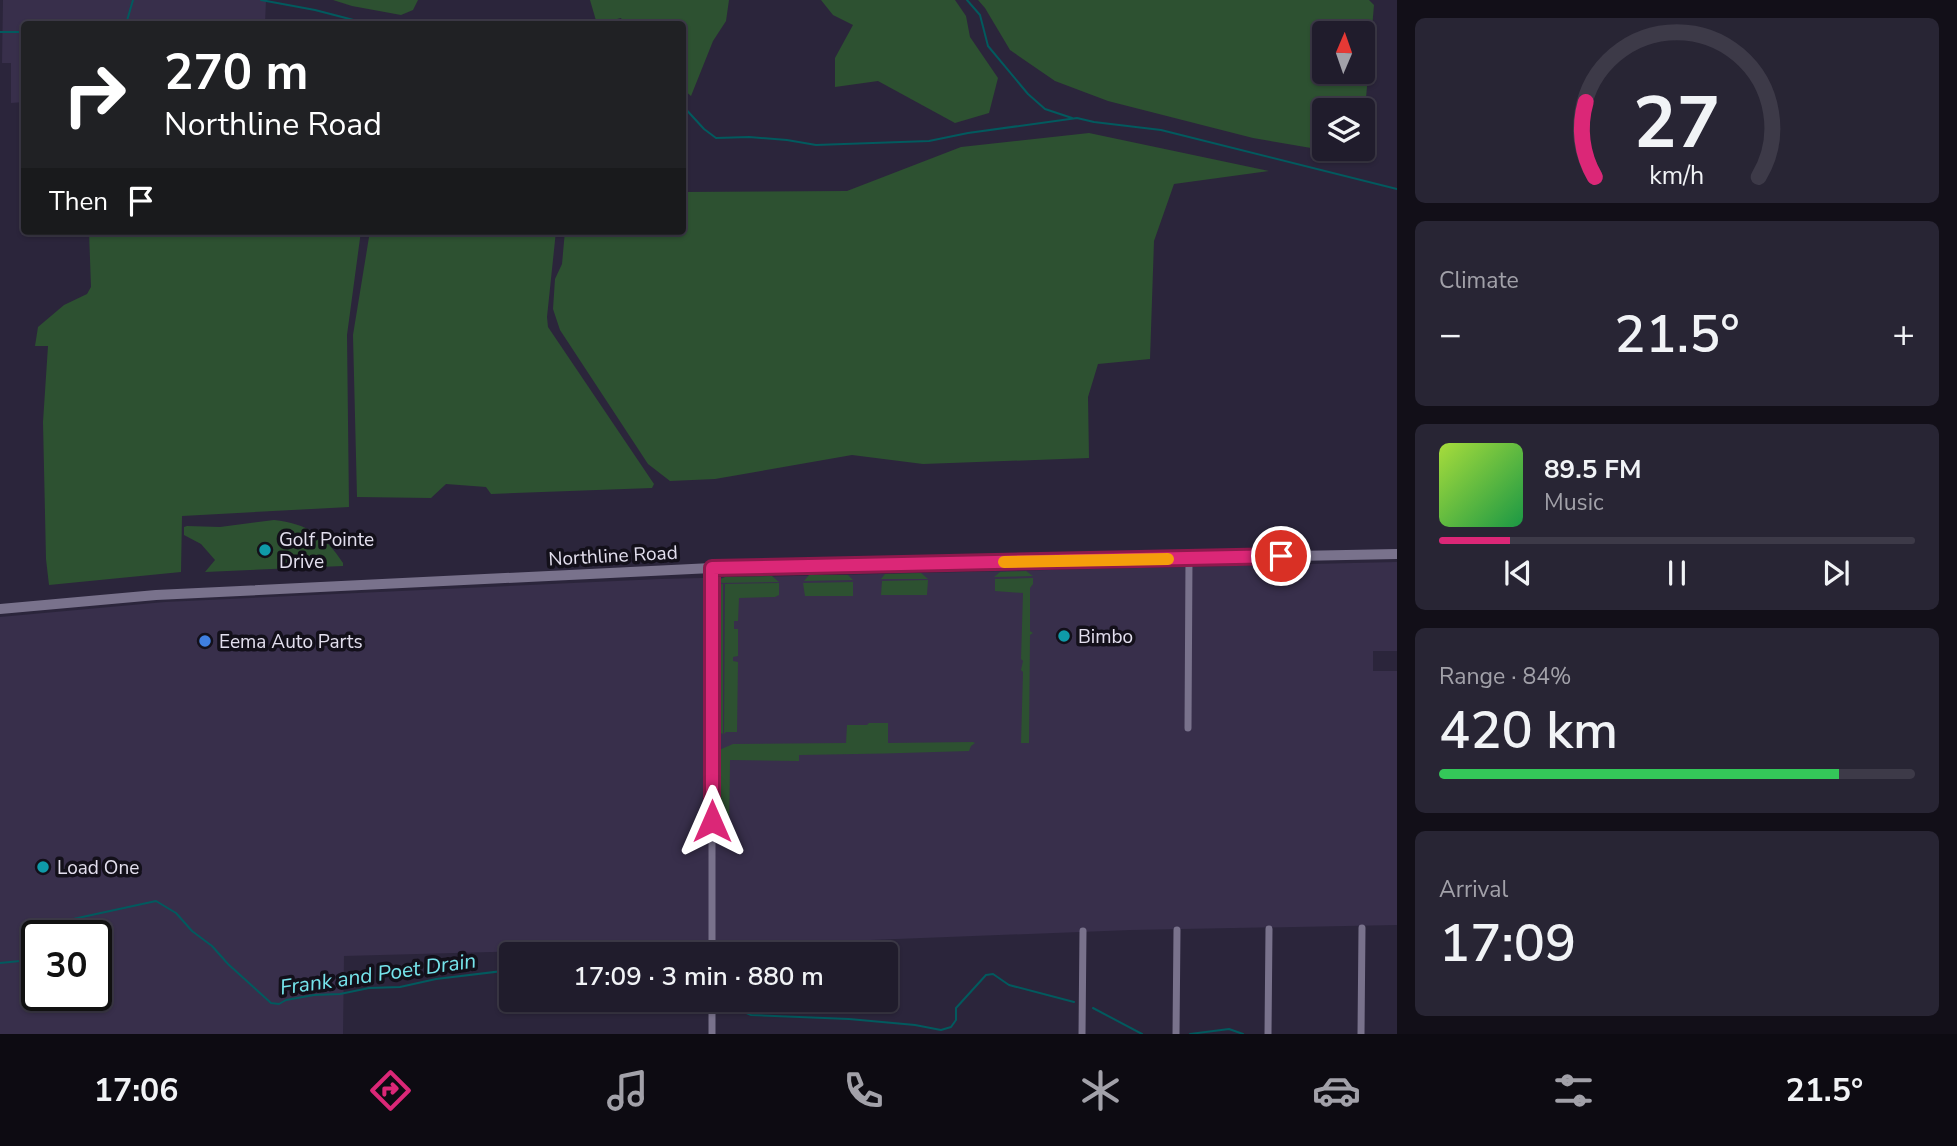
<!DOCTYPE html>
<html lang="en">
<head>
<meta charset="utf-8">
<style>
	body { margin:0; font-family:"Nunito Sans",sans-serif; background:#282534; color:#f1f3f6; height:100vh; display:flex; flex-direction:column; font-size:26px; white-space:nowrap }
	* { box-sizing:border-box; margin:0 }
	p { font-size:23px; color:#a2a1a9 }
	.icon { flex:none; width:38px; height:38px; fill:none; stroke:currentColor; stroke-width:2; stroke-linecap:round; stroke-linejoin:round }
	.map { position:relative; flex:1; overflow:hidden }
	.details { display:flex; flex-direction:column; gap:18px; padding:18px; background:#120f18; width:560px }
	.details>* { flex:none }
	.banner { position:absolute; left:21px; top:21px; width:665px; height:214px; border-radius:7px; box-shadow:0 2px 5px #0004,0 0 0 2px #3d3a48; background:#202124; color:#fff; overflow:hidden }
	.needle { width:46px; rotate:2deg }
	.tools { position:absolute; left:1312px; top:21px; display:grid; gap:14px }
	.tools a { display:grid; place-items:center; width:63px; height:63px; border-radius:7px; background:#201c2c; box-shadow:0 2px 5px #0004,0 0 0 2px #3d3a48; font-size:35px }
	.speed { position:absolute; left:21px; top:920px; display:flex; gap:14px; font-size:35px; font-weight:700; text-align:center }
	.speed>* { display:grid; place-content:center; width:91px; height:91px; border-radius:50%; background:#201c2c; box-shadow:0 2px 5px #0004,0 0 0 2px #3d3a48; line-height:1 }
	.speed .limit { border:4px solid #111; border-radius:10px; background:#fff; color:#111 }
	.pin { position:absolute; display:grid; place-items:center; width:60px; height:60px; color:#fff; margin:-30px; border:4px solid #fff; border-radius:50%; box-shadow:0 2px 7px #0007 }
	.me { position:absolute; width:77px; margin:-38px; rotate:0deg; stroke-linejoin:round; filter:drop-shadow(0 0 5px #0008) }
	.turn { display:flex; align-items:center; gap:24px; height:147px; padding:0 28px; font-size:32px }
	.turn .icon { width:91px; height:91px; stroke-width:2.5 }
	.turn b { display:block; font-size:49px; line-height:60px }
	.then { display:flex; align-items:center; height:66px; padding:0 28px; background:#0003; gap:14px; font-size:26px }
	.big { font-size:52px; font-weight:600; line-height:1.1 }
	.details .widget { flex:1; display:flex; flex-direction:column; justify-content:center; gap:10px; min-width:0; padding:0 24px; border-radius:10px; background:#282534 }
	.details .dial { align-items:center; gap:0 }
	.dial svg { height:182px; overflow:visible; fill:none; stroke:#3d3a48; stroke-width:7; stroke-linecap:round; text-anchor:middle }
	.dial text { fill:#f1f3f6; stroke:none }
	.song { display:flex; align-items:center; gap:21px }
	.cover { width:84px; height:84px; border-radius:10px; background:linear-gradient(135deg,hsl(80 70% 55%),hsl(140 70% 35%)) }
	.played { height:7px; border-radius:4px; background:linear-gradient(90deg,#db2777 15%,#3d3a48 15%) }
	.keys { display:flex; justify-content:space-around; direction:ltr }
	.heat { display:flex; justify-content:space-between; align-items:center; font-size:38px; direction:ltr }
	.charge { height:10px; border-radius:5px; background:linear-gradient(90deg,#34c759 84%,#3d3a48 0) }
	.trip { position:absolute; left:499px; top:942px; width:399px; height:70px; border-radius:7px; background:#201c2c; box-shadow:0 2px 5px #0004,0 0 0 2px #3d3a48; font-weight:600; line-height:70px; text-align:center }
	.dock { display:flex; height:112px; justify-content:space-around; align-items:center; background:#0d0b12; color:#a2a1a9 }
	.dock .icon { width:49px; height:49px }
	.dock .active { color:#db2777 }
	.dock b { font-size:32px; color:#f1f3f6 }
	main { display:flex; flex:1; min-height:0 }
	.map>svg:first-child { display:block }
	.built { fill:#382f4b; fill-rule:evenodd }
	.green { fill:#2d5131; fill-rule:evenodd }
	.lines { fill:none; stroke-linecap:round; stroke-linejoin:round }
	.stream { stroke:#025a5e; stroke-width:2 }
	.minor { stroke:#79728c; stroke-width:7 }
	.secondary { stroke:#79728c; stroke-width:10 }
	.route-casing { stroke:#8e194d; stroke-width:18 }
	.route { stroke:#db2777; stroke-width:12 }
	.slow { stroke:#f59e0b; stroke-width:12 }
	.culture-dot { fill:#0f9aa8; stroke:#13101a; stroke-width:2.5 }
	.shop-dot { fill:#3f7fe0; stroke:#13101a; stroke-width:2.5 }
	.labels { text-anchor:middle; stroke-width:7; stroke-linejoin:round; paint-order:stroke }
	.poi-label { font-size:19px; fill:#e3dfee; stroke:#13101a; text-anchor:start }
	.street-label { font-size:19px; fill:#e3dfee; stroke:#13101a }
	.water-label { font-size:21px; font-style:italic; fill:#76e4eb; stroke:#13101a }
</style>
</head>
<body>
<main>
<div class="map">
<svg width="1397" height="1034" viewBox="0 0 1397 1034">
	<rect width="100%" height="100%" fill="#2b253b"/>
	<g class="built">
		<path d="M3 0H266L265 24H24V102L11 103V63H2Z"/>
		<path d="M1397 562V651H1373V671H1397V925L1131 930 716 946 344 956 343 1034H0V617L165 602 660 579ZM37 936H96V996H37Z"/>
	</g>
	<g class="green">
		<path d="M333 0H418L413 10 401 15 352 6Z"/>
		<path d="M590 0H729L726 21 713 41 691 96 683 89 682 24H624L621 18 597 24Z"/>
		<path d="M821 0H955L966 16 970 37 998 78 989 113 955 123 878 81 835 87V58L853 25 833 15Z"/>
		<path d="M978 0H1369L1374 5 1363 133V110H1325V145L1311 148 1253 138 1108 101 1055 81 1010 50 985 8ZM1325 33H1363V72H1325Z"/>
		<path d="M1089 133 1269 171 1174 184 1154 241 1150 359 1098 364 1088 397 1089 458 923 464 852 455 715 479 670 481 648 464 560 330 553 309 555 279 562 264 565 231H682L683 192 847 191 961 147Z"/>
		<path d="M89 231H361L347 335 349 507 182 516 181 572 49 585 46 559 43 422 48 346H35L38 327 64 305 87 294 91 287Z"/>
		<path d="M370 231H556L547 317 548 327 654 484 652 488 491 494 486 487 446 484 431 498 357 497 353 335Z"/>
		<path d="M274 520C307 524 325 535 343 563V566L205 572 215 560 201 544 184 535V527L187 526 220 527Z"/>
		<path d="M1026 571 1033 576 994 577 1000 572Z"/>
		<path d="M921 573 928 579H881L885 574Z"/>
		<path d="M809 575H848L853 580 804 581Z"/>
		<path d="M772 576 779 582 718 583 721 579 725 577Z"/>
		<path d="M1033 578V584L1030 588V631L1033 633 1030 635 1029 743H1021L1023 672 1021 670 1023 661 1021 659 1023 593 995 591V579Z"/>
		<path d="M928 580 927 595H881L882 581Z"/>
		<path d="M853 582V596H805L803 583Z"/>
		<path d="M779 583V595L775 597 739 598 738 621H734V629H738V656L733 657V661L738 662 737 732H726L724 734 725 584Z"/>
		<path d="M717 584H723V734L719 732 717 726Z"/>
		<path d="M869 723H888V743L973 742 975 743 971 746 969 751C913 753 855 754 799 755V761L730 760 729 839V843H722L716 822 717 753 719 750 733 744 846 743 847 725H867Z"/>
	</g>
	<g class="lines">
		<g class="stream">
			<path d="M261 0 315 10 369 24"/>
			<path d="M967 0 980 15 988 46 1028 94 1045 109 1072 118"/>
			<path d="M126 24 133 0"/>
			<path d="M0 32H24"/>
			<path d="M682 105 704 129 716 138 749 137 787 140 816 145 929 141 968 133 1077 118 1094 122 1161 130 1397 189"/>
			<path d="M44 936 64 921 156 901 176 913 192 931 212 946 228 964 271 1003 279 1004 286 1000 314 995 340 994 369 988 400 987 436 979 511 970"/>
			<path d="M0 963 20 961 37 943"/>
			<path d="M721 999 733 1007 751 1015 849 1019 915 1025 941 1030 951 1027 956 1020V1008L986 975 993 974 1009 985 1074 1002"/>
			<path d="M1093 1008 1142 1034"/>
			<path d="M1190 1034 1229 1029 1243 1034"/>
		</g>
		<g class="minor">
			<path d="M712 568V954"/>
			<path d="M1188 728 1189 559"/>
			<path d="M712 1034V999"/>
			<path d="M1082 1034 1083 931"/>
			<path d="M1176 1034 1177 930"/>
			<path d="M1268 1034 1269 929"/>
			<path d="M1361 1034 1362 928"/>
		</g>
		<path class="secondary" d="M0 609 156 595 712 568 1397 554"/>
	</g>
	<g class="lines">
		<g class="route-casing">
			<path id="route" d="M712 821V568L1281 556"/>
		</g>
		<use href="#route" class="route"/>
		<path class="slow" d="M1004 562 1168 559"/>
	</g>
	<g class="culture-dot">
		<circle cx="265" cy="550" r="7"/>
		<circle cx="1064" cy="636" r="7"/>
		<circle cx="43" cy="867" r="7"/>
	</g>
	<circle class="shop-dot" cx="205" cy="641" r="7"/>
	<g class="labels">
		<g class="poi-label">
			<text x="279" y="546">Golf Pointe<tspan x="279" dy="22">Drive</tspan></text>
			<text x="1078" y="643">Bimbo</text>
			<text x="219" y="648">Eema Auto Parts</text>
			<text x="57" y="874">Load One</text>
		</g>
		<g class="street-label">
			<text transform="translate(613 555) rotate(-3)" y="7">Northline Road</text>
		</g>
		<g class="water-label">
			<text transform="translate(378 974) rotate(-8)" y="7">Frank and Poet Drain</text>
		</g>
	</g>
</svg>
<div class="tools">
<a><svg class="needle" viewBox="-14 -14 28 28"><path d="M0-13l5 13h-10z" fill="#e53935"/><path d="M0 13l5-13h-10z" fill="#a2a1a9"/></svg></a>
<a><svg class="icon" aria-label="layers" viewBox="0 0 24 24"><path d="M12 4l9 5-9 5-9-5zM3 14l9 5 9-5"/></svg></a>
</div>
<div class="speed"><div class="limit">30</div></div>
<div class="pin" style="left:1281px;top:556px;background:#d93025"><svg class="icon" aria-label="arrive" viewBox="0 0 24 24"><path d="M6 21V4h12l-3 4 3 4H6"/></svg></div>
<svg class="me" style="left:712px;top:821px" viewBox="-20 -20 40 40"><path d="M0-17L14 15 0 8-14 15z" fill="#db2777" stroke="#fff" stroke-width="4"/></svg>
<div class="trip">17:09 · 3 min · 880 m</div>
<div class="banner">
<div class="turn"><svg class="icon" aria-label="right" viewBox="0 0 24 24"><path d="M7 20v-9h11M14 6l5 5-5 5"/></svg><div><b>270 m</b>Northline Road</div></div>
<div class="then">Then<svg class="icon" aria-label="arrive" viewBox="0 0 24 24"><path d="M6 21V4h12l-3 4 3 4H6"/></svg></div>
</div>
</div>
<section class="details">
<div class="widget dial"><svg viewBox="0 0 100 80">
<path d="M14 69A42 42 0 1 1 86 69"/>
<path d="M14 69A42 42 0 0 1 10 36" stroke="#db2777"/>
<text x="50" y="56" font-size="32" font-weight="700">27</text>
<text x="50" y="72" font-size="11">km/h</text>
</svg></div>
<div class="widget"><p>Climate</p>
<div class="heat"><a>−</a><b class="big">21.5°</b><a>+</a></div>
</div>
<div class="widget">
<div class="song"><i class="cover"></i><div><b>89.5 FM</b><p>Music</p></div></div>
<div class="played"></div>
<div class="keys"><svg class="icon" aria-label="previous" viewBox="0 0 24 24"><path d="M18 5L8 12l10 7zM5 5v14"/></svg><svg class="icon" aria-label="pause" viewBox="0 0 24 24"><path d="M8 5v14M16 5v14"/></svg><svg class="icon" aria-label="next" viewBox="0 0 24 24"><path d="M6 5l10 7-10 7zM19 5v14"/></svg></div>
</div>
<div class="widget"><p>Range · 84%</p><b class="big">420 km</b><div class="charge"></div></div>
<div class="widget"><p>Arrival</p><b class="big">17:09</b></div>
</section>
</main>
<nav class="dock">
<b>17:06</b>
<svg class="icon active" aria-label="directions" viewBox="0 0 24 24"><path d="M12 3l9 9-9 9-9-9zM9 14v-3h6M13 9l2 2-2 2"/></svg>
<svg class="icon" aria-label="music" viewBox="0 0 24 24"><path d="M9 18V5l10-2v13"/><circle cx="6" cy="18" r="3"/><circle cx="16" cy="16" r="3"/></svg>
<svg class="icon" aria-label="phone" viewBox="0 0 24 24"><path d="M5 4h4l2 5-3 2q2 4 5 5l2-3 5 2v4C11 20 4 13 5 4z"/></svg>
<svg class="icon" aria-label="climate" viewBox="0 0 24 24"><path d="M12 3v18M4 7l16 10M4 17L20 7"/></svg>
<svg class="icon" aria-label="car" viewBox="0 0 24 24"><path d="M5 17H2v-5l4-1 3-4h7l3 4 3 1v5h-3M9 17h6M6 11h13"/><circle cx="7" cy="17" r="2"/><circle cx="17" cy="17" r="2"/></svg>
<svg class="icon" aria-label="filters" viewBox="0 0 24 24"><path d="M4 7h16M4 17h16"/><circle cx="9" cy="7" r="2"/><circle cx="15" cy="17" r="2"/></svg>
<b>21.5°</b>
</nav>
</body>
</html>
